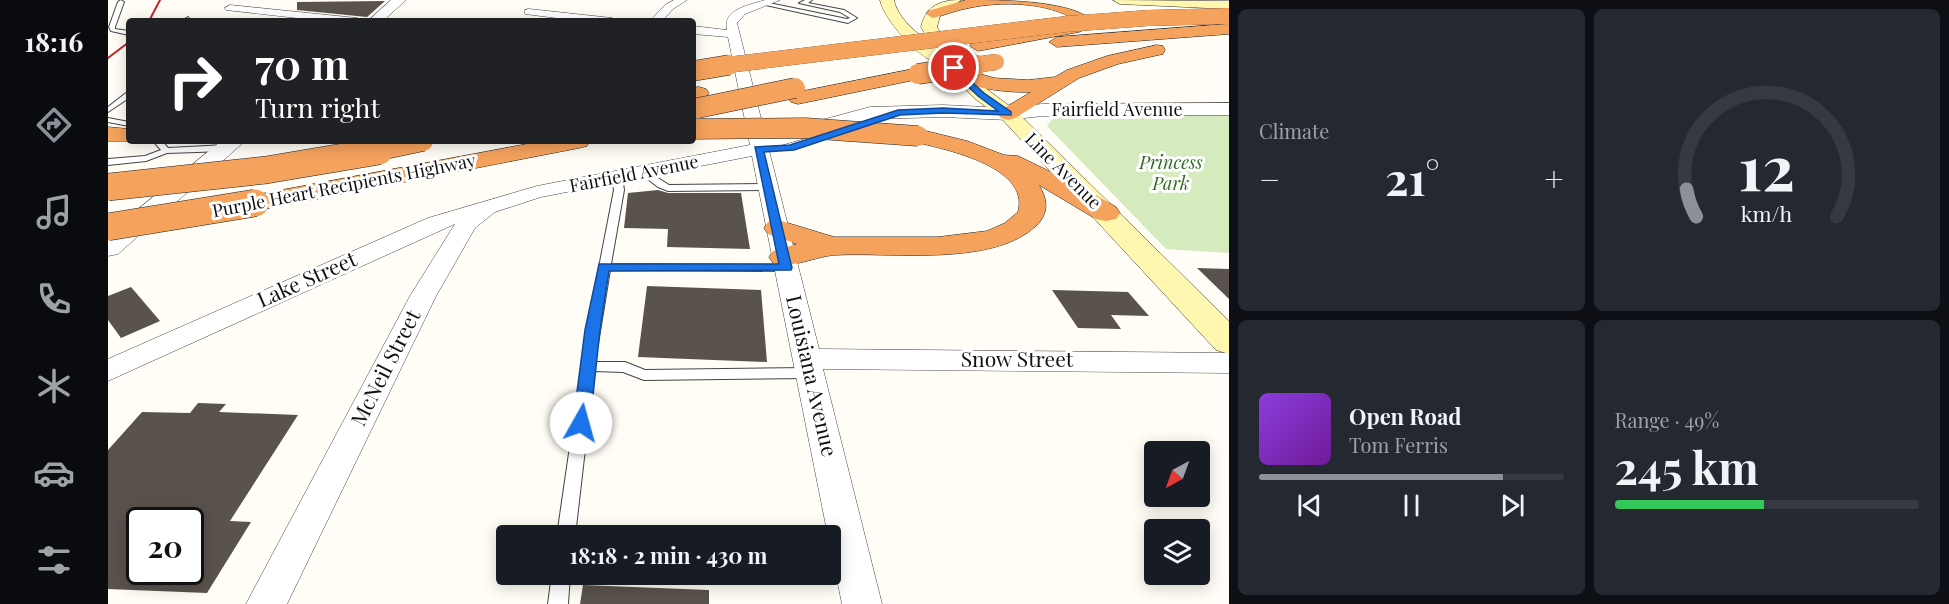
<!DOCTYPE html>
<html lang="en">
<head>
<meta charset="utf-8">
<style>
	body { margin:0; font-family:"Playfair Display",serif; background:#242831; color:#f1f3f6; height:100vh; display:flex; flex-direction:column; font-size:22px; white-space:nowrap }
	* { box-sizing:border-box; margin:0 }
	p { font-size:20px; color:#9ea1a6 }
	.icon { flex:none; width:33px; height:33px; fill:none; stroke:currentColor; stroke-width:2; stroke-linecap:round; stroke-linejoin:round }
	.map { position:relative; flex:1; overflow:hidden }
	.side { display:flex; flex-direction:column; gap:9px; padding:9px; background:#0d0f14; width:720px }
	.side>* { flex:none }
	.guide { position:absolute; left:18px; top:18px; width:570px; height:126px; border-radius:6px; box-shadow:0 3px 15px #0003; background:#202124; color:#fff; overflow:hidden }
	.needle { width:39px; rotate:221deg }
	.controls { position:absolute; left:1036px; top:441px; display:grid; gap:12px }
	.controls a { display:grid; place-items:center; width:66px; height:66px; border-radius:6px; background:#171b24; box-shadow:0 3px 15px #0003; font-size:30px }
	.speed { position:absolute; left:18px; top:507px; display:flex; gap:12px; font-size:30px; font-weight:700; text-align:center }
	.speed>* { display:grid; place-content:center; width:78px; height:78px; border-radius:50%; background:#171b24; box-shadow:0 3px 15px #0003; line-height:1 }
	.speed .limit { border:3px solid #111; border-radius:9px; background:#fff; color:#111 }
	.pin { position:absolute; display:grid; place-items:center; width:51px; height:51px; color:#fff; margin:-26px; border:3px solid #fff; border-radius:50%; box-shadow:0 2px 6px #0007 }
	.me { position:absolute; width:66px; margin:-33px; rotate:7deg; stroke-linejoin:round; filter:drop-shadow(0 0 4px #0008) }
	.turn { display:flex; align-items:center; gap:21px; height:126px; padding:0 30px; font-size:27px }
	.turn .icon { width:78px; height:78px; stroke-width:2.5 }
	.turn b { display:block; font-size:42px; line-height:51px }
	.big { font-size:45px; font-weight:700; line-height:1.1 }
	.side .card { flex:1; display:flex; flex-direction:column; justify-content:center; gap:9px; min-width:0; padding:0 21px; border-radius:9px; background:#242831 }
	.side .dial { align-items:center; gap:0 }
	.dial svg { height:156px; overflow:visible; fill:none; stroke:#363941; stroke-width:7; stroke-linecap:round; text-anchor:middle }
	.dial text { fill:#f1f3f6; stroke:none }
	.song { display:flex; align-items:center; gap:18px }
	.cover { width:72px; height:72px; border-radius:9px; background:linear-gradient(135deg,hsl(270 70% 55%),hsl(280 70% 35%)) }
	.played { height:6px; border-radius:3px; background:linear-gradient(90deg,#8c9099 80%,#363941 80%) }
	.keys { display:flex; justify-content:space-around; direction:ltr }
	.heat { display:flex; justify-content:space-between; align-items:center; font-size:33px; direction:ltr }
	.charge { height:9px; border-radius:4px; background:linear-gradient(90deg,#34c759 49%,#363941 0) }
	.side .tiles { flex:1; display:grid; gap:9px; grid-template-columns:repeat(2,1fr) }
	.trip { position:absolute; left:388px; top:525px; width:345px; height:60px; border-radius:6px; background:#171b24; box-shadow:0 3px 15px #0003; font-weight:700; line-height:60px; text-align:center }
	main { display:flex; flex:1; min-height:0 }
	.tabs { display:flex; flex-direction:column; width:108px; justify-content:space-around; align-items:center; background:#090b0e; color:#9ea1a6 }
	.tabs .icon { width:42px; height:42px }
	.tabs .active { color:#8c9099 }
	.tabs b { font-size:27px; color:#f1f3f6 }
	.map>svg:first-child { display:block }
	.green { fill:#d5ebbd }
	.building { fill:#5a524d; fill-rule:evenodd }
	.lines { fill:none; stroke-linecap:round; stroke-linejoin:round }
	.service-casing { stroke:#444; stroke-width:2 }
	.minor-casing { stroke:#444; stroke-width:1 }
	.tertiary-casing { stroke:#444; stroke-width:1 }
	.secondary-casing { stroke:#333; stroke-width:1 }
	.motorway-casing { stroke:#222; stroke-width:1 }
	.service { fill:#fff; fill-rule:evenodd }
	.minor { fill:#fff; fill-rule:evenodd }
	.tertiary { fill:#fff; fill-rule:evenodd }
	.secondary { fill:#fff6b0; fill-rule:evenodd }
	.motorway { fill:#f5a25d; fill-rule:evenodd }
	.rail { stroke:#c4262e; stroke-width:2 }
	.motorway-bridge-far2-casing { stroke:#222; stroke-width:16; stroke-linecap:butt }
	.motorway-bridge-far1-casing { stroke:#222; stroke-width:21; stroke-linecap:butt }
	.motorway-bridge-casing { stroke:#222; stroke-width:28; stroke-linecap:butt }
	.motorway-bridge-far2 { stroke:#f5a25d; stroke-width:16 }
	.motorway-bridge-far1 { stroke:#f5a25d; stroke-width:20 }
	.motorway-bridge { stroke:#f5a25d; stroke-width:27 }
	.route { fill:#1a73e8; stroke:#114b97; stroke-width:1.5 }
	.labels { text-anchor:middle; stroke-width:6; stroke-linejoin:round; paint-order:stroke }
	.far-street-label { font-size:18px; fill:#111; stroke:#fff }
	.far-park-label { font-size:18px; font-style:italic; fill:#2f6b1f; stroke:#fff }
	.street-label { font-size:21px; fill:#111; stroke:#fff }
</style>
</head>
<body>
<main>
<nav class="tabs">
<b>18:16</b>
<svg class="icon active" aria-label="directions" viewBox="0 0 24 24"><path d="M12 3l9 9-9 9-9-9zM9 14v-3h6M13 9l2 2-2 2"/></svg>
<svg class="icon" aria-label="music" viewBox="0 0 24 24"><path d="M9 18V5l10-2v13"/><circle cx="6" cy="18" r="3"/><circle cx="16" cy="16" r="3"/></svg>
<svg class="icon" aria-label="phone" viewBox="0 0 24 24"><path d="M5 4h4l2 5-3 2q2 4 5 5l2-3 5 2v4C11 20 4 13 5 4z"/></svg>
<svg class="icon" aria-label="climate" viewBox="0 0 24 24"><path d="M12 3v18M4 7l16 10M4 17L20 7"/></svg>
<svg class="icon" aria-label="car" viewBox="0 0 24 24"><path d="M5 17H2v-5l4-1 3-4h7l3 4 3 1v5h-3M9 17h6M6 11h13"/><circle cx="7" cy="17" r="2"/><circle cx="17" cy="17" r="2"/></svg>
<svg class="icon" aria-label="filters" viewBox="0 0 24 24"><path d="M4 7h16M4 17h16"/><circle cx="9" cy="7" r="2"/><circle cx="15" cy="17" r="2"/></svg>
</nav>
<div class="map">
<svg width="1121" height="604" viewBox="0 0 1121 604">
	<rect width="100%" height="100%" fill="#fffdf5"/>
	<path class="green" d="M954 115H1121V253L1058 249 939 126 945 118Z"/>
	<g class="building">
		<path d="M277 1 259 17 189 10V2Z"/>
		<path d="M550 190 560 193H633L642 249 559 247 560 229 516 228 520 193Z"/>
		<path d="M1089 268 1121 269V299Z"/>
		<path d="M539 286 653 290 659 362 530 357Z"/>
		<path d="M23 287 52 321 13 338 0 320V296Z"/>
		<path d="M944 290 1020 292 1041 316 1003 315 1013 329 970 328Z"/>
		<path d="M90 403 118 404 111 412 190 415 122 521 143 522 99 593 0 589V450L34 412 82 413ZM32 520H82V572H32Z"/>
		<path d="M475 585 601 590V604H472Z"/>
	</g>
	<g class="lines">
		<g class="service-casing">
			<g id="service">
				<path d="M13 0 16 2 7 27V29L21 31V35L3 31 1 27 10 2Z"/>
				<path d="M697 0H704L700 3 736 10 749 18 740 23 653 4 656 2 739 19 742 18 732 12 691 3Z"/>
				<path d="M80 17 82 20 73 21Z"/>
				<path d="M18 93H21V98L0 112V107Z"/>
				<path d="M0 118 21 122V126L0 122Z"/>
				<path d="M45 141H54L60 148 118 145 122 148 118 151 59 153 38 161 0 165V159L37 156 53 150Z"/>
				<path d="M536 169 561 185 660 184 665 187 660 190 560 191 550 187 533 174V170Z"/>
				<path d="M509 174 514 177 516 190 503 264 678 265 684 268 678 271 502 270 487 362H517L537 370 701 368 706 370 708 373 706 376 701 378 536 380 515 372 486 371 467 536H449L479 329 506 190 504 177Z"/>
				<path d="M444 574H462L460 604H440Z"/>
			</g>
		</g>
		<g class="minor-casing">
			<g id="minor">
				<path d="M566 0H579L565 9 554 21H542L557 5Z"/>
				<path d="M657 0H672L637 14 629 23 711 349 1121 353V373L715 369 774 604H734L723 550V536H720L644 156 433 197 387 212 367 228 328 296 179 604H138L302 296 347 224 0 381V359L320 218 429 186 642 145 620 37 585 34V26L619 30C614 9 642 5 657 0Z"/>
				<path d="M122 5 249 18 255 21H216L118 10 117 8Z"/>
				<path d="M421 9 504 18 510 21H472L417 14V10Z"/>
			</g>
		</g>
		<g class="tertiary-casing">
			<g id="tertiary">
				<path d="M283 0H298L275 21H260Z"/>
				<path d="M1121 103V115L934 116 900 120 835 117 763 119 674 145 651 156 643 154 640 149 643 144 658 135 762 107 835 105 900 108 934 104Z"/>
				<path d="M113 141H137L10 254 0 256V234Z"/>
			</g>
		</g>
		<g class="secondary-casing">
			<g id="secondary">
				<path d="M772 0H786C790 19 809 33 823 44L813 27C818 5 833 0 853 0L832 16 829 27 853 65 880 90 907 110 1121 321V354L1108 350 893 118 866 98 834 64C815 64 775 19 772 0Z"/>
				<path d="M1005 0 1121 1V9L1012 4Z"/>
			</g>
		</g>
		<g class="motorway-casing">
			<g id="motorway">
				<path d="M858 0C890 0 960 0 982 19L978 29 971 32 870 51 862 46 864 42 962 25 967 20C940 2 893 1 861 8 849 10 837 15 825 18L818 14 820 11Z"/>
				<path d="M1121 24V34L949 47 941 42 949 37Z"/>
				<path d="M1049 45 1055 46 1057 50 1055 54 1010 64 971 78 907 118 900 120 893 118 890 114 893 110 923 92C905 93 854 89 843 74L846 70 852 68 886 78 920 80 947 77 959 70 999 56Z"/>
				<path d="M810 68 816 70 819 74 816 78 690 104 683 102 680 98 683 94 690 92Z"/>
				<path d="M591 87 598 89 601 93 598 97 585 100V88Z"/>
				<path d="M0 127 21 129V141H28H0Z"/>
				<path d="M810 129 859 141 896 155 910 156 978 189 1008 207 1012 213 1008 219 998 221 988 219 931 185C940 200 941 213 928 226 884 267 784 252 728 255 707 256 686 269 665 263L661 257 665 251 689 244 660 234 656 228 660 222 670 220 726 237H830L879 231 897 223 910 212C923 165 832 148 802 141L799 136 802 131Z"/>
				<path d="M435 141H482L479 146 471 148 147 211 138 209 134 203 138 197 147 195Z"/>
			</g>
		</g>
		<use href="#service" class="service"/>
		<use href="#minor" class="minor"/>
		<use href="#tertiary" class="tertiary"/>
		<use href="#secondary" class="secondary"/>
		<use href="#motorway" class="motorway"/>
		<g class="rail">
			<path d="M41 21 52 0"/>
			<path d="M0 58 21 42"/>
		</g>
		<g class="motorway-bridge-far2-casing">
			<g id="motorway-bridge-far2">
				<path d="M611 66 959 24 1040 18 1121 16"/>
				<path d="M859 66 888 62"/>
			</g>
		</g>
		<g class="motorway-bridge-far1-casing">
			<g id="motorway-bridge-far1">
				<path d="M585 71 621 65"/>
				<path d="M810 74 869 65"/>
				<path d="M590 108 687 88"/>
				<path d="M585 129 697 128 810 136"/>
				<path d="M263 152 315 141"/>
			</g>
		</g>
		<g class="motorway-bridge-casing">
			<g id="motorway-bridge">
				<path d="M0 187 158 170 271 151"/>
				<path d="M0 227 147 203"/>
			</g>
		</g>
		<use href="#motorway-bridge-far2" class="motorway-bridge-far2"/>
		<use href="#motorway-bridge-far1" class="motorway-bridge-far1"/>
		<use href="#motorway-bridge" class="motorway-bridge"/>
	</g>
	<path class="route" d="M846 66 876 93 903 112V115L835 113 792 115 686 150 656 152 684 268 683 270 501 271 492 330 482 423 479 428 473 429 467 428 465 423 477 330 491 264H671L647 147 682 145 790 110 835 108 890 111 870 96 843 70Z"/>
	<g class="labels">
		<g class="far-street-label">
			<text x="1009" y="116">Fairfield Avenue</text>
			<text transform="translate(955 171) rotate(45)" y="6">Line Avenue</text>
			<text transform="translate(526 174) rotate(-11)" y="6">Fairfield Avenue</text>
			<text transform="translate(236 186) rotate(-11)" y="6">Purple Heart Recipients Highway</text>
		</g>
		<g class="far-park-label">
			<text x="1063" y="169">Princess<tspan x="1063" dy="21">Park</tspan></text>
		</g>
		<g class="street-label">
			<text transform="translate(199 280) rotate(-24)" y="7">Lake Street</text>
			<text x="909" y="367">Snow Street</text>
			<text transform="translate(278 368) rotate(-63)" y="7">McNeil Street</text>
			<text transform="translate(703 376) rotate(77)" y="7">Louisiana Avenue</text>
		</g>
	</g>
</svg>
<div class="controls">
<a><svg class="needle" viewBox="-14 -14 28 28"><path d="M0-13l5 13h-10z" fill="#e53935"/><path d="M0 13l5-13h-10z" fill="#9ea1a6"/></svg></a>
<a><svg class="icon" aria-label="layers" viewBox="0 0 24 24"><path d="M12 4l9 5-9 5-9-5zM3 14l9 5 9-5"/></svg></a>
</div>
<div class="speed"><div class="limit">20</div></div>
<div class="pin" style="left:846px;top:68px;background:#d93025"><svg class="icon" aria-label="arrive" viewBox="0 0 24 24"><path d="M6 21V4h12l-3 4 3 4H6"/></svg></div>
<svg class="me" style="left:473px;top:423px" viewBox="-20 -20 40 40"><circle r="19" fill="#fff"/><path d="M0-13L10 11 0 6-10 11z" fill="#1a73e8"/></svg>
<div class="trip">18:18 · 2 min · 430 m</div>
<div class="guide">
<div class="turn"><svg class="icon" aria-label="right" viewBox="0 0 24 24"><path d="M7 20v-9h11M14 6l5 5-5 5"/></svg><div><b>70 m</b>Turn right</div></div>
</div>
</div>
<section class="side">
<div class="tiles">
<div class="card"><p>Climate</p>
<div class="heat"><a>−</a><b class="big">21°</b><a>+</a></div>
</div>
<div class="card dial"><svg viewBox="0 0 100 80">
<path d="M14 69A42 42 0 1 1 86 69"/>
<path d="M14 69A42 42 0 0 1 9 55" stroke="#8c9099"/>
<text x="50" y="56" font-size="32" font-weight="700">12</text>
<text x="50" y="72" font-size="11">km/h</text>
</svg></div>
<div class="card">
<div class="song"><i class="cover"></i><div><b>Open Road</b><p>Tom Ferris</p></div></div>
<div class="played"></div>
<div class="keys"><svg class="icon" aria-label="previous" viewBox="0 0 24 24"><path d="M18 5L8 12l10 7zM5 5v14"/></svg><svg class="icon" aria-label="pause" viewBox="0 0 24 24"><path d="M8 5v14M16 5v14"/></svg><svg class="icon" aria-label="next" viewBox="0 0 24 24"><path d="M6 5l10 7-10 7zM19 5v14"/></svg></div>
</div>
<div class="card"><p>Range · 49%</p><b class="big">245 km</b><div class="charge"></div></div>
</div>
</section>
</main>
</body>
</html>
